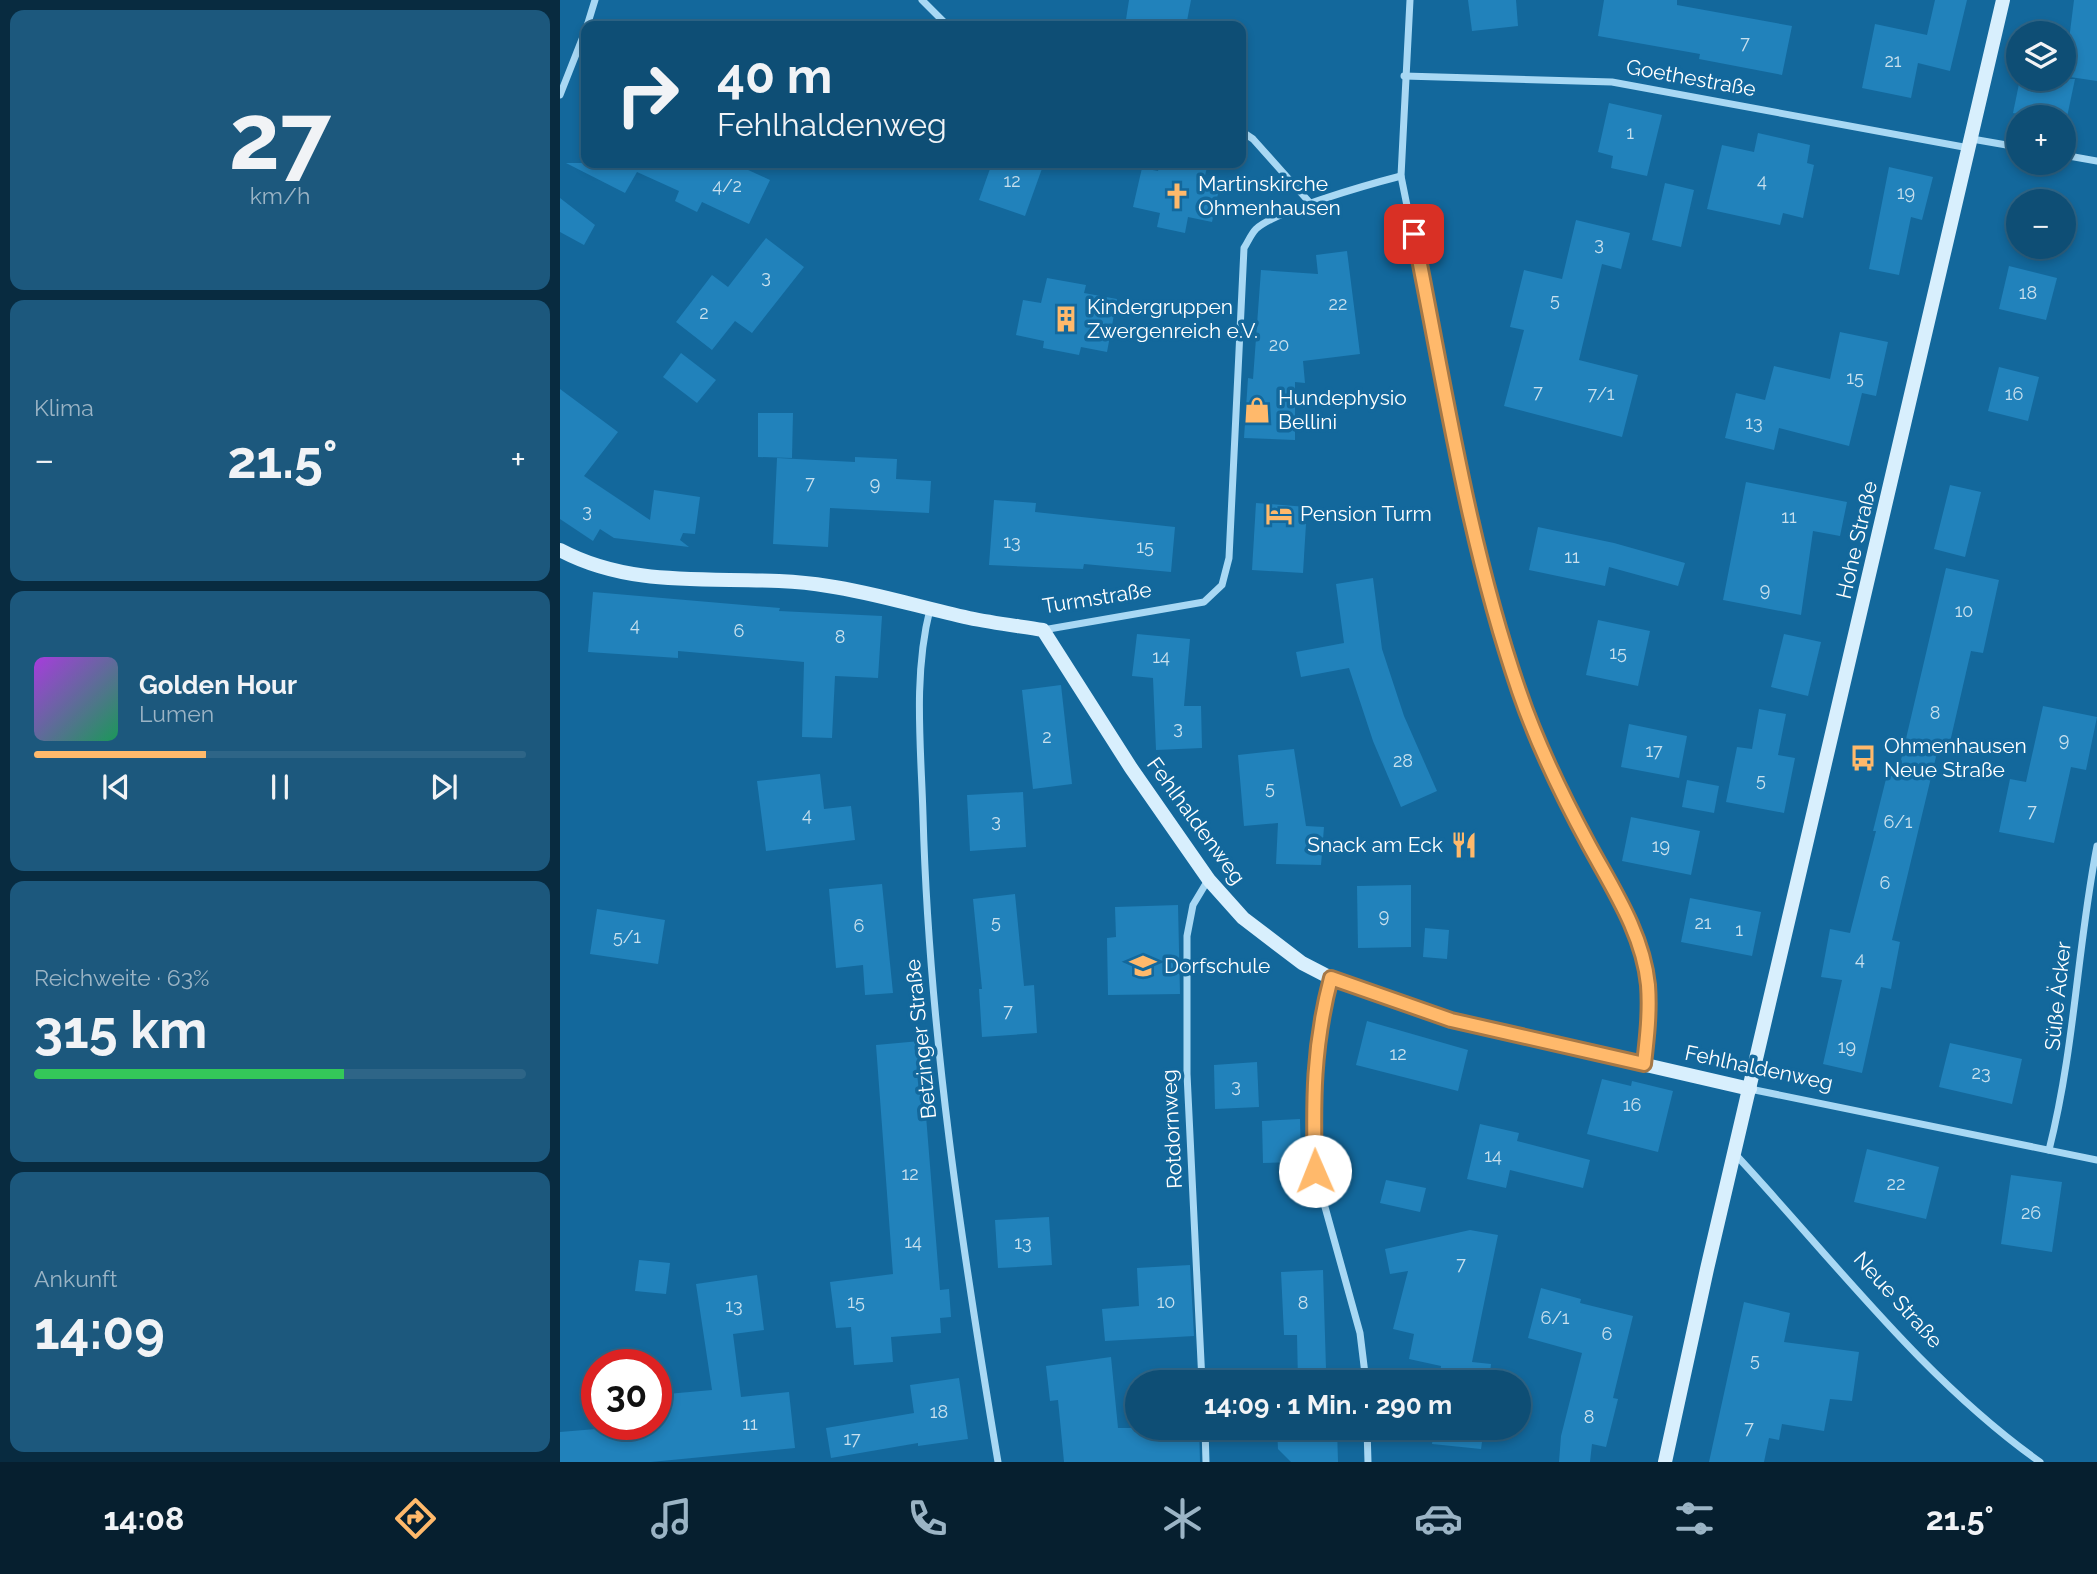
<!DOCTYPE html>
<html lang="de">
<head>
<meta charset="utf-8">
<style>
	body { margin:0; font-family:Raleway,sans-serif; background:#1c587d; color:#f1f3f6; height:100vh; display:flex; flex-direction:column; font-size:26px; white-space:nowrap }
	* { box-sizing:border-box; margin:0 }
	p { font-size:23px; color:#9bb4c5 }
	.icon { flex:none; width:38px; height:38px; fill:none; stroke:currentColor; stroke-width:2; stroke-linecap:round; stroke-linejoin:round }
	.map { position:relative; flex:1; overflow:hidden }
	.side { display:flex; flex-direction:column; gap:10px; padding:10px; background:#082b40; width:560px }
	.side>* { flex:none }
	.guide { position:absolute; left:21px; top:21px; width:665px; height:147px; border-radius:14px; box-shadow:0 4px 10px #0003,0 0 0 2px #2e6587; background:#0e4e75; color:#f1f3f6; overflow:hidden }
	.tools { position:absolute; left:1446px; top:21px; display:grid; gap:14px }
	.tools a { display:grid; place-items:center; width:70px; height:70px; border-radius:50%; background:#0e4e75; box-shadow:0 4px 10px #0003,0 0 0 2px #2e6587; font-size:35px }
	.speed { position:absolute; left:21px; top:1349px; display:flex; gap:14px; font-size:35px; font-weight:700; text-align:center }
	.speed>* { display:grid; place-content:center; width:91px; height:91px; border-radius:50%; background:#0e4e75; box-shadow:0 4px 10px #0003,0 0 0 2px #2e6587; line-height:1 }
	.speed .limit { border:10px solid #d22; background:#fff; color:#111 }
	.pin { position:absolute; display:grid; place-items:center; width:60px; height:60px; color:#fff; margin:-30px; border-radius:14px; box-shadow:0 4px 10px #0006 }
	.me { position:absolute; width:77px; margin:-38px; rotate:359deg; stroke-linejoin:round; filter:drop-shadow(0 0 5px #0008) }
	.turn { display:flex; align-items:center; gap:24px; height:147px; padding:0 21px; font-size:32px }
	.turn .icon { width:91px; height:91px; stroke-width:2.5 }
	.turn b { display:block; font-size:49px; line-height:60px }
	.big { font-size:52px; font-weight:700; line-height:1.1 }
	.side .tile { flex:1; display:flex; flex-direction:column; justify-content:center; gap:10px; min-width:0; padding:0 24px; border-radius:14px; background:#1c587d }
	.side .dial { align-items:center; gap:0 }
	.dial b { font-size:91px; line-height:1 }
	.song { display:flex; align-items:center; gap:21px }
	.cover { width:84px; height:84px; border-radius:10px; background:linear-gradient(135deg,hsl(280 70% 55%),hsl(150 70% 35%)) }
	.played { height:7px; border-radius:4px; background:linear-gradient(90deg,#ffb96b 35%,#2e6587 35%) }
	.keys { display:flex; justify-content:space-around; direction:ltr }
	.heat { display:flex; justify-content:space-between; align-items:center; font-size:38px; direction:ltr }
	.charge { height:10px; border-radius:5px; background:linear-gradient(90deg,#34c759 63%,#2e6587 0) }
	.trip { position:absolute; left:565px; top:1370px; width:406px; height:70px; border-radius:35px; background:#0e4e75; box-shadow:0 4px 10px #0003,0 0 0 2px #2e6587; font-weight:700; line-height:70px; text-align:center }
	.menu { display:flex; height:112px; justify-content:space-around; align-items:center; background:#061f2f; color:#9bb4c5 }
	.menu .icon { width:49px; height:49px }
	.menu .current { color:#ffb96b }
	.menu b { font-size:32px; color:#f1f3f6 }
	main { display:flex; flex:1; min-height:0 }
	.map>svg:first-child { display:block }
	.building { fill:#2182bb }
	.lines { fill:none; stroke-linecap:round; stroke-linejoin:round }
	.street { stroke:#a8d8f4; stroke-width:7 }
	.secondary { stroke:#d8effd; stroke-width:14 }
	.route-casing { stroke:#a67846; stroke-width:18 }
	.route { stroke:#ffb96b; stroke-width:12 }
	.labels { text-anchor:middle; stroke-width:7; stroke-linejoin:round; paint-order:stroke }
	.number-label { font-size:18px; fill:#c8e0ee }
	.street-label { font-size:21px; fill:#fff; stroke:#13689c }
	.poi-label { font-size:21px; fill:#fff; stroke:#13689c; text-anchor:start }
</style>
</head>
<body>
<main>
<section class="side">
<div class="tile dial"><b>27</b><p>km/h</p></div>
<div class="tile"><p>Klima</p>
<div class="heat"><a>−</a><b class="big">21.5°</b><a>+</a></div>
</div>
<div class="tile">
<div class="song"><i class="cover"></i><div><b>Golden Hour</b><p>Lumen</p></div></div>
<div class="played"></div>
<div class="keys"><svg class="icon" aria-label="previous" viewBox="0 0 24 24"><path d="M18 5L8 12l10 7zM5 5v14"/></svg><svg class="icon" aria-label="pause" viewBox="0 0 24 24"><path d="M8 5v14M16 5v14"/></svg><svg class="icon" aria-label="next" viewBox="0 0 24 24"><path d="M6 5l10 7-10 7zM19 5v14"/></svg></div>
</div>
<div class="tile"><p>Reichweite · 63%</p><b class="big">315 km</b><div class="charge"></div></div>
<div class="tile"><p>Ankunft</p><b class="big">14:09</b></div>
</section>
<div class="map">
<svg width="1537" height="1462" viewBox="0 0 1537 1462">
	<rect width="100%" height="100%" fill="#13689c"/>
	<g class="building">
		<path d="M569 0H631L626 26H565Z"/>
		<path d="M908 0H956L958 26 912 31Z"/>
		<path d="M1044 0H1117V5L1232 26 1222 75 1139 59 1140 54 1038 36Z"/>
		<path d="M1375 0H1407L1390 71 1358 63 1351 98 1302 88 1315 24 1367 35Z"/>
		<path d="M1514 0H1537V81L1503 76V47L1508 48Z"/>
		<path d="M1460 79H1515L1507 117H1473L1453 113Z"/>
		<path d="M1049 103 1102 115 1087 176 1051 168 1053 156 1038 152Z"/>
		<path d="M1198 133 1250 145 1247 163 1254 165 1243 218 1223 213 1220 225 1147 209 1162 145 1194 152Z"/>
		<path d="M6 163H173L210 180 189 224 142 202 137 212 115 201 119 191 77 172 65 193Z"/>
		<path d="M432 163H484L465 216 419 200Z"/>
		<path d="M600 163H648L644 180 660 184 652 222 628 217 625 233 597 227 600 213 573 207 582 168 598 171Z"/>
		<path d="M1329 167 1373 177 1362 220 1351 217 1339 275 1309 269Z"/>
		<path d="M1105 183 1134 190 1121 247 1092 240Z"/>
		<path d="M0 198 35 225 24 245 0 232Z"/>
		<path d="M1016 220 1070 233 1061 269 1042 264 1019 360 1078 375 1062 437 944 406 964 330 950 327 964 270 1002 279Z"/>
		<path d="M206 238 244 267 192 333 175 321 152 350 116 322 152 275 168 287Z"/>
		<path d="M787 251 800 354 743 361 745 383 735 382V440L684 438 688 378 693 379 701 270 758 274 756 255Z"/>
		<path d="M1449 266 1497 278 1486 320 1439 309Z"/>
		<path d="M487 278 526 285 524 293 557 299 547 352 521 347 519 355 483 348 484 341 456 335 463 300 481 303Z"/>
		<path d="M1280 332 1328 342 1316 396 1302 393 1289 446 1219 428 1214 450 1165 438 1176 393 1205 400 1214 366 1270 379Z"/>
		<path d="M121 353 156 380 137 403 103 377Z"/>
		<path d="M1439 367 1479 377 1468 421 1428 411Z"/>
		<path d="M0 389 58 432 24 476 90 520 94 490 140 497 135 534 123 533 120 540 129 547 54 538 40 529 33 541 0 519Z"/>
		<path d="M198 413H233L232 458 198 457Z"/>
		<path d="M295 457 337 459 336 479 371 481 369 513 270 508 268 547 213 544 217 458 295 462Z"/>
		<path d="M1186 482 1287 502 1280 536 1253 531 1241 615 1163 600Z"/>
		<path d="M1390 485 1421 492 1405 557 1374 549Z"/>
		<path d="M434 500 476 503 475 512 615 527 611 572 524 564 523 569 429 565Z"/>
		<path d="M696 503 747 507 743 573 692 570Z"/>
		<path d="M978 527 1054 543 1125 563 1118 586 1049 567 1045 586 969 570Z"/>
		<path d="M1386 568 1439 580 1423 653 1411 651 1390 742 1380 740 1332 940 1340 942 1331 989 1321 987 1302 1073 1263 1064 1282 980 1261 977 1270 929 1290 933 1316 831H1313L1327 775 1337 777Z"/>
		<path d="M813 578 822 649 844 716 877 791 841 807 813 741 789 668 741 677 736 652 784 643 776 584Z"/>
		<path d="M33 592 220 608 219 611 322 616 318 678 275 676 272 738 242 737 244 662 118 651V658L28 652Z"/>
		<path d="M1038 620 1090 631 1078 686 1026 675Z"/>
		<path d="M577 634 630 639 624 706H641L642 748 596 750 593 678 572 676Z"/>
		<path d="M1224 634 1261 642 1248 696 1211 687Z"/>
		<path d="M501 685 512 784 473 789 462 690Z"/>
		<path d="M1483 706 1537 717 1526 770 1511 767 1494 843 1439 832 1450 779 1466 782Z"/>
		<path d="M1199 709 1226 714 1218 755 1235 758 1224 813 1166 802 1177 747 1192 749Z"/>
		<path d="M1069 724 1127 736 1119 778 1061 767Z"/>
		<path d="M734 749 746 826 764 827 761 865 716 864 718 823 684 826 678 755Z"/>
		<path d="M260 774 264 809 291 806 295 840 206 851 197 781Z"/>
		<path d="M1127 780 1159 786 1154 813 1122 807Z"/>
		<path d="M463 792 466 847 410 851 407 795Z"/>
		<path d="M1071 817 1140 831 1131 875 1062 861Z"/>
		<path d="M322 884 333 993 305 995 303 965 276 968 269 889Z"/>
		<path d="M851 885V947L798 948 797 886Z"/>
		<path d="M455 894 464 986 474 985 477 1033 422 1037 419 989H422L413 899Z"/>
		<path d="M1130 898 1201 912 1192 956 1121 942Z"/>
		<path d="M618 905 620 994 548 995 547 938 556 937 555 907Z"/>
		<path d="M37 909 105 920 98 964 30 954Z"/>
		<path d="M865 928 889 930 887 959 863 957Z"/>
		<path d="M807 1021 908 1050 898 1091 796 1065Z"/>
		<path d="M360 1041 380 1290 389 1289 391 1317 380 1318 381 1333 331 1337 333 1362 294 1365 291 1327 276 1328 270 1282 333 1274 316 1045Z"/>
		<path d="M1390 1043 1462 1059 1452 1104 1379 1087Z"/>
		<path d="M697 1062 699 1107 655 1109 654 1065Z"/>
		<path d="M1042 1079 1071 1086 1072 1081 1113 1091 1098 1152 1027 1134Z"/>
		<path d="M740 1119 741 1162 703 1163 702 1121Z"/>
		<path d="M920 1124 959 1133 957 1141 1030 1160 1023 1188 950 1170 946 1188 907 1179Z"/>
		<path d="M1307 1149 1379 1167 1366 1219 1294 1202Z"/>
		<path d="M1451 1175 1502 1182 1492 1252 1441 1244Z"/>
		<path d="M826 1180 866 1188 860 1212 820 1203Z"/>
		<path d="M489 1217 492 1265 438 1268 435 1220Z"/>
		<path d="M910 1230 938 1235 912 1362 931 1364 929 1382H879L881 1366 849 1359 854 1334 833 1329 848 1271 830 1274 825 1249Z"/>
		<path d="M79 1260 110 1263 106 1294 75 1291Z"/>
		<path d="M630 1265 634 1336 545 1341 542 1309 579 1306 577 1268Z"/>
		<path d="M763 1270 766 1369H775V1382H738L737 1335H724L721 1272Z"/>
		<path d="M197 1275 204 1330 173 1334 181 1397 229 1392 235 1448 91 1462H0V1432L96 1424V1395L152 1390 136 1284Z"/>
		<path d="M981 1288 1021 1299 1020 1303 1073 1316 1053 1398 1058 1399 1046 1447 1032 1444 1030 1462H999L1001 1436 1022 1353 968 1338Z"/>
		<path d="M1184 1302 1230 1313 1224 1342 1299 1352 1292 1401 1270 1399 1264 1431 1222 1424 1219 1440 1209 1438 1204 1462H1149Z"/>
		<path d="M551 1357 558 1428H639L640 1462H504L498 1400 490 1401 486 1366Z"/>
		<path d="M399 1378 408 1439 358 1446V1443L271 1458 266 1428 354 1413 350 1385Z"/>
		<path d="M717 1428H777L778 1462H731L718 1449Z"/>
		<path d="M874 1428H924L921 1449 872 1444Z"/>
	</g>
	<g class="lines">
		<g class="street">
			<path d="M362 0 388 26"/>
			<path d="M850 0 841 176 911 524 931 604 960 694 990 765 1061 903 1081 950 1088 983 1089 1015 1084 1064"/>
			<path d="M27 26 35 0"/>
			<path d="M844 76 1052 82 1409 148"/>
			<path d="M0 95 26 29"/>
			<path d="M681 131 693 139 751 204"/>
			<path d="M1412 139 1458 147"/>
			<path d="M1503 155 1537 161"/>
			<path d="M370 609C353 676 361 747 363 815 369 1032 402 1248 438 1462"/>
			<path d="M483 630 644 602 662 585 669 558 684 248C688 242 691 234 696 229 717 210 810 184 841 176"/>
			<path d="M771 978 759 1024 755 1061V1171L800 1333 806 1382"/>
			<path d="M1190 1089 1537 1160"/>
			<path d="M1489 1150C1515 1047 1517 948 1537 846"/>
			<path d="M1175 1154C1273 1259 1363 1379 1480 1462"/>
			<path d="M642 1382 627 1074V936L633 905 648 880"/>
			<path d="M645 1428 646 1462"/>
			<path d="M807 1428 808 1462"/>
		</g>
		<g class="secondary">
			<path d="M0 550C84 595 178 571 268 586 316 593 362 608 409 618 433 623 458 626 483 630L571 768 649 880 683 918 742 963 771 978 891 1020 1190 1089"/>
			<path d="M1105 1462 1147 1269 1443 0"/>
		</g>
	</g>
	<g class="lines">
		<g class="route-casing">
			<path id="route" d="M755 1171C753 1102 753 1046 771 978L891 1020 1084 1064C1087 1038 1090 1012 1088 985 1083 934 1053 889 1029 845 1003 797 977 744 959 691 908 543 885 387 854 234"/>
		</g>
		<use href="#route" class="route"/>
	</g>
	<defs>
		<g id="church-bare" transform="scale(2.1)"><path d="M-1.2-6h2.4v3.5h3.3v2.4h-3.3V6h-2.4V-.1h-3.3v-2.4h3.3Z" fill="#ffb96b" stroke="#13689c" stroke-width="2.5" paint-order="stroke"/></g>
		<g id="building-bare" transform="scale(2.1)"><path d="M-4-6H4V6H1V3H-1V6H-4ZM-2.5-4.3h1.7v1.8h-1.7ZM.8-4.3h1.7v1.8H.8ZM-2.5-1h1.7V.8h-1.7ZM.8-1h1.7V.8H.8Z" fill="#ffb96b" stroke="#13689c" stroke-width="2.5" paint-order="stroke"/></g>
		<g id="shop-bare" transform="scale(2.1)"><path d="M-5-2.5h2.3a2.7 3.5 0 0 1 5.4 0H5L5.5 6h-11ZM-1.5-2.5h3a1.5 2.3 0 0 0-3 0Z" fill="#ffb96b" stroke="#13689c" stroke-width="2.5" paint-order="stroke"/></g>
		<g id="hotel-bare" transform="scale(2.1)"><path d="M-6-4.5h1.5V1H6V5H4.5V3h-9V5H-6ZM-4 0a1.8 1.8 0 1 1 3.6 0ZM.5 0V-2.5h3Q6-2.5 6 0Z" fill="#ffb96b" stroke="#13689c" stroke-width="2.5" paint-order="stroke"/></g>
		<g id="bus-bare" transform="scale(2.1)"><path d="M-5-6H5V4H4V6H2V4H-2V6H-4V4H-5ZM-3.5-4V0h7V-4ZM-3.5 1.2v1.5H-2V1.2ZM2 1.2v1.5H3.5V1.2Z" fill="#ffb96b" stroke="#13689c" stroke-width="2.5" paint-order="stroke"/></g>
		<g id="restaurant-bare" transform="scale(2.1)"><path d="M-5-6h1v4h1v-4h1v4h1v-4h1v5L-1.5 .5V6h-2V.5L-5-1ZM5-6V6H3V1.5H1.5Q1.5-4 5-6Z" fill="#ffb96b" stroke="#13689c" stroke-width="2.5" paint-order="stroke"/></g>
		<g id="school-bare" transform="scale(2.1)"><path d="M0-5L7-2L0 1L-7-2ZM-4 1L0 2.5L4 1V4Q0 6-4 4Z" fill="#ffb96b" stroke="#13689c" stroke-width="2.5" paint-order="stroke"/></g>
	</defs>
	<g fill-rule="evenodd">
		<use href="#church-bare" x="617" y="196"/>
		<use href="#building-bare" x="506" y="319"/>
		<use href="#shop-bare" x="697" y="410"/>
		<use href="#hotel-bare" x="719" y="514"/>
		<use href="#bus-bare" x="1303" y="758"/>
		<use href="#restaurant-bare" x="904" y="845"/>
		<use href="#school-bare" x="583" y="966"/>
	</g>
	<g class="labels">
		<g class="number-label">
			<text x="1185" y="49">7</text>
			<text x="1333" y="67">21</text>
			<text x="1070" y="139">1</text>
			<text x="452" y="187">12</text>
			<text x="1202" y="187">4</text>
			<text x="167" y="192">4/2</text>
			<text x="1346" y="199">19</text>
			<text x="1039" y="250">3</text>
			<text x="206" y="283">3</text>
			<text x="1468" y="299">18</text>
			<text x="995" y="306">5</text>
			<text x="778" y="310">22</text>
			<text x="144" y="319">2</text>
			<text x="719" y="351">20</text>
			<text x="1295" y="384">15</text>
			<text x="978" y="398">7</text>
			<text x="1041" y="400">7/1</text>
			<text x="1454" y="400">16</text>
			<text x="1194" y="429">13</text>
			<text x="250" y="489">7</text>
			<text x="315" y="490">9</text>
			<text x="27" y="517">3</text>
			<text x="1229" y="523">11</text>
			<text x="452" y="548">13</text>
			<text x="585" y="553">15</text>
			<text x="1012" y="563">11</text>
			<text x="1205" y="596">9</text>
			<text x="1404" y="617">10</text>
			<text x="75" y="631">4</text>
			<text x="179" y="637">6</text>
			<text x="280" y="643">8</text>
			<text x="1058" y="659">15</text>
			<text x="601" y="663">14</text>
			<text x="1375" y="719">8</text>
			<text x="618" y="734">3</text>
			<text x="487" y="743">2</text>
			<text x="1504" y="746">9</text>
			<text x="1094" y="757">17</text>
			<text x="843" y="767">28</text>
			<text x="1201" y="786">5</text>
			<text x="710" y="794">5</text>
			<text x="1472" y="817">7</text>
			<text x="247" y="821">4</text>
			<text x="436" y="827">3</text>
			<text x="1338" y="828">6/1</text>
			<text x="1101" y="852">19</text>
			<text x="1325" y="889">6</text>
			<text x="824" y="922">9</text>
			<text x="436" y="928">5</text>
			<text x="1143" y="929">21</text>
			<text x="299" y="932">6</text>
			<text x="1179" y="936">1</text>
			<text x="67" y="943">5/1</text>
			<text x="1300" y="965">4</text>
			<text x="448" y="1017">7</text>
			<text x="1287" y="1053">19</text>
			<text x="838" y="1060">12</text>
			<text x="1421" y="1079">23</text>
			<text x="676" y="1092">3</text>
			<text x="1072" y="1111">16</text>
			<text x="933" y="1162">14</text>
			<text x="350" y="1180">12</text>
			<text x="1336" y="1190">22</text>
			<text x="1471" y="1219">26</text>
			<text x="353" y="1248">14</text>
			<text x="463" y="1249">13</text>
			<text x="901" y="1270">7</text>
			<text x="296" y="1308">15</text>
			<text x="606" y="1308">10</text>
			<text x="743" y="1309">8</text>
			<text x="174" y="1312">13</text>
			<text x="995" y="1324">6/1</text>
			<text x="1047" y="1340">6</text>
			<text x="1195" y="1366">5</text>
			<text x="379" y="1418">18</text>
			<text x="1029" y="1423">8</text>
			<text x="190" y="1430">11</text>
			<text x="1189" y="1434">7</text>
			<text x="292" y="1445">17</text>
		</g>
		<g class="street-label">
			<text transform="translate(1131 78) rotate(10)" y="7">Goethestraße</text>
			<text transform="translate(1297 540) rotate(-77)" y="7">Hohe Straße</text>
			<text transform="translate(537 598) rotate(-9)" y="7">Turmstraße</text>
			<text transform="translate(636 821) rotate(54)" y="7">Fehlhaldenweg</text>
			<text transform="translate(1498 996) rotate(-84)" y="7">Süße Äcker</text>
			<text transform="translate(361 1039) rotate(-96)" y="7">Betzinger Straße</text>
			<text transform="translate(1199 1068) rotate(12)" y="7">Fehlhaldenweg</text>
			<text transform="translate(612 1129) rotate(-93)" y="7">Rotdornweg</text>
			<text transform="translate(1338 1300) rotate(48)" y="7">Neue Straße</text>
		</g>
		<g class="poi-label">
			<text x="638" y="191">Martinskirche<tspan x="638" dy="24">Ohmenhausen</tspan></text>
			<text x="527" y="314">Kindergruppen<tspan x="527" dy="24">Zwergenreich e.V.</tspan></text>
			<text x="718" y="405">Hundephysio<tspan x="718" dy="24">Bellini</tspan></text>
			<text x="740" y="521">Pension Turm</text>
			<text x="1324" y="753">Ohmenhausen<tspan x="1324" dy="24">Neue Straße</tspan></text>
			<text x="883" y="852" text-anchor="end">Snack am Eck</text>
			<text x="604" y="973">Dorfschule</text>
		</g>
	</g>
</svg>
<div class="tools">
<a><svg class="icon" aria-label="layers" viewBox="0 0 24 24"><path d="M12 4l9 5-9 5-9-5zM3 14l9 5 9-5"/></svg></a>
<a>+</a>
<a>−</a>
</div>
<div class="speed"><div class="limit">30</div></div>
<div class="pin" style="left:854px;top:234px;background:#d93025"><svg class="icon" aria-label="arrive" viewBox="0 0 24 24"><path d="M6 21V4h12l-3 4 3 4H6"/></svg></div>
<svg class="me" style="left:755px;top:1171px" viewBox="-20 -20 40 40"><circle r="19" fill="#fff"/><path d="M0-13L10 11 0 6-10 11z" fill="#ffb96b"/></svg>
<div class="trip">14:09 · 1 Min. · 290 m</div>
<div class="guide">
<div class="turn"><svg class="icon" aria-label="right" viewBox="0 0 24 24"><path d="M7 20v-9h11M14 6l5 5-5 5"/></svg><div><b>40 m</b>Fehlhaldenweg</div></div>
</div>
</div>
</main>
<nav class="menu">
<b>14:08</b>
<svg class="icon current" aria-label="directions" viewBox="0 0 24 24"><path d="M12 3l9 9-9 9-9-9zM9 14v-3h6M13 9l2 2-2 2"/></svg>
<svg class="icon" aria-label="music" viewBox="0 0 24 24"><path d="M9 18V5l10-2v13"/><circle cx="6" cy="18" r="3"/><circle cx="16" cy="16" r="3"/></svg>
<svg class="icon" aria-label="phone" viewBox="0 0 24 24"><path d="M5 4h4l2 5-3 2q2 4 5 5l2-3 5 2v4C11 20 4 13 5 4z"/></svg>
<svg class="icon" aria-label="climate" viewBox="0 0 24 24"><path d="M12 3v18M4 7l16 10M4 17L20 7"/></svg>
<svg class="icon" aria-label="car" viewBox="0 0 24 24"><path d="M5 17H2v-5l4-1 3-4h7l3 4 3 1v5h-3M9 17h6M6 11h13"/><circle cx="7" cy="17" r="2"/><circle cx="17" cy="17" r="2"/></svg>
<svg class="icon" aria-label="filters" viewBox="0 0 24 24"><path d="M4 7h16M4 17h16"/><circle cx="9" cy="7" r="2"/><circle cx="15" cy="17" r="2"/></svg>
<b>21.5°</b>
</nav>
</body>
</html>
